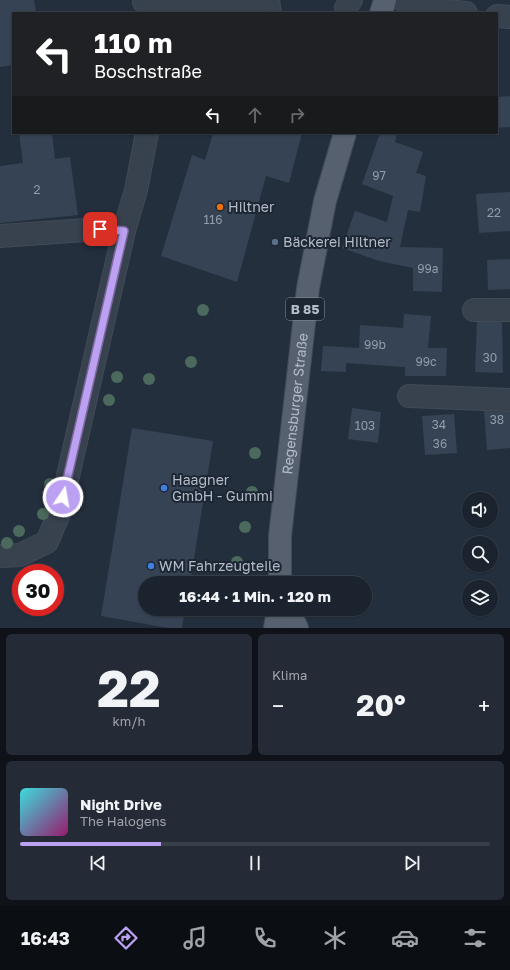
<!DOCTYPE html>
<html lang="de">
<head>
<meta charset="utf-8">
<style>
	body { margin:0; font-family:"Golos Text",sans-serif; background:#242b36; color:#f1f3f6; height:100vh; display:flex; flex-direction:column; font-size:15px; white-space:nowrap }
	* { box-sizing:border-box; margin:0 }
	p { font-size:13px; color:#a0a4aa }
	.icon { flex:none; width:22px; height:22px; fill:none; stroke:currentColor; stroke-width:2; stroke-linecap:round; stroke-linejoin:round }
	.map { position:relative; height:628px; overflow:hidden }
	.panel { display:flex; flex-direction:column; gap:6px; padding:6px; background:#0f1319; flex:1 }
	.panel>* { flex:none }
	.guide { position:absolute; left:12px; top:12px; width:486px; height:122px; border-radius:0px; box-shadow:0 1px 3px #0004,0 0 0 1px #39404a; background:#202124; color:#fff; overflow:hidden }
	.buttons { position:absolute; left:462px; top:492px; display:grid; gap:8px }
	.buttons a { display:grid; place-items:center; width:36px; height:36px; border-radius:50%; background:#1b232e; box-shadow:0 1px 3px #0004,0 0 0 1px #39404a; font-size:20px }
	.speed { position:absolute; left:12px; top:564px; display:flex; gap:8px; font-size:20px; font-weight:700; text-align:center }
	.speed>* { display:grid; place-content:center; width:52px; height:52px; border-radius:50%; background:#1b232e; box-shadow:0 1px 3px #0004,0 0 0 1px #39404a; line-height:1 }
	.speed .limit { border:6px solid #d22; background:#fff; color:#111 }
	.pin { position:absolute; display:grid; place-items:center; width:34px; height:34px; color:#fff; margin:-17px; border-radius:8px; box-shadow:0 2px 6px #0006 }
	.me { position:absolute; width:44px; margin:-22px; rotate:12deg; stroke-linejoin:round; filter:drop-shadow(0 0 3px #0008) }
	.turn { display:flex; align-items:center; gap:14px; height:84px; padding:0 16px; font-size:18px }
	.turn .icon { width:52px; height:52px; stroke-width:2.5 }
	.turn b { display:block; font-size:28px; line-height:34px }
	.lanes { display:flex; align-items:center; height:38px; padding:0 16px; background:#0003; justify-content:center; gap:20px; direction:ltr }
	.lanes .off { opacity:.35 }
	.big { font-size:30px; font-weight:700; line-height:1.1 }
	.panel .widget { flex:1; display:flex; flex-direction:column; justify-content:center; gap:6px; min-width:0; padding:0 14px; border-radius:6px; background:#242b36 }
	.panel .dial { align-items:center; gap:0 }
	.dial b { font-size:52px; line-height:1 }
	.song { display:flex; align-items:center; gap:12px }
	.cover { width:48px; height:48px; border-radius:6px; background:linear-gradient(135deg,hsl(180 70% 55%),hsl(320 70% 35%)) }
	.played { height:4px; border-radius:2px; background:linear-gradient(90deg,#bca0f2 30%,#39404a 30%) }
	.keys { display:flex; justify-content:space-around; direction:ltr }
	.heat { display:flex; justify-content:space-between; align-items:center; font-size:22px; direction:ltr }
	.panel .tiles { flex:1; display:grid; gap:6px; grid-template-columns:1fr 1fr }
	.widget:last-child { grid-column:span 2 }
	.trip { position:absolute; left:138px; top:576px; width:234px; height:40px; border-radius:20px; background:#1b232e; box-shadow:0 1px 3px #0004,0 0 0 1px #39404a; font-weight:700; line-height:40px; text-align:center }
	.tabs { display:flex; height:64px; justify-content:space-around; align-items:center; background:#0b0e12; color:#a0a4aa }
	.tabs .icon { width:28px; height:28px }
	.tabs .selected { color:#bca0f2 }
	.tabs b { font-size:18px; color:#f1f3f6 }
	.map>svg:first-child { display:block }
	.building { fill:#364354 }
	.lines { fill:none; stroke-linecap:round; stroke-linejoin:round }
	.minor-casing { stroke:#414a57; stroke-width:24 }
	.major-casing { stroke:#414a57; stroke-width:24 }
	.minor { stroke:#38414e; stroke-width:22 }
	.major { stroke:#56606e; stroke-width:22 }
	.tree { fill:#4b6a5d }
	.route-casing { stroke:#7a689d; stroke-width:10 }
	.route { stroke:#bca0f2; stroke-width:7 }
	.food-dot { fill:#e8710a; stroke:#1d2633; stroke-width:1.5 }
	.service-dot { fill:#5c6f8a; stroke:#1d2633; stroke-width:1.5 }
	.shop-dot { fill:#3f7fe0; stroke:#1d2633; stroke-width:1.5 }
	.labels { text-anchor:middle; stroke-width:4; stroke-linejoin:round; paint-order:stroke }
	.number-label { font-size:12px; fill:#929caa }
	.shield { fill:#1d2633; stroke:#878f9c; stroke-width:1 }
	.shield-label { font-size:13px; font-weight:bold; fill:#b4bcc9 }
	.poi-label { font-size:14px; fill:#b4bcc9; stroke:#1d2633; text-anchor:start }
	.street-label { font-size:14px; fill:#b4bcc9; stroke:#1d2633 }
</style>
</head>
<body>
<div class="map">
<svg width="510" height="628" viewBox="0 0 510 628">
	<rect width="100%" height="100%" fill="#242f3e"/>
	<g class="building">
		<path d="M0 0H34L36 13H13V65L0 67Z"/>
		<path d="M510 96V127L497 128V97Z"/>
		<path d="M19 133H52L55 159 70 157 78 215 0 223V166L23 163Z"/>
		<path d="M213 133H302L289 183 266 176 237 282 161 256 192 155 205 160Z"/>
		<path d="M380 133H397L395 142 423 152 416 173 426 176 420 212 408 210 400 247 443 248 442 292 413 291V268L379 261 342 248 355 211 387 222 393 196 362 184Z"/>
		<path d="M510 192V231L479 233 476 194Z"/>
		<path d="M510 259V289L488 290 487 260Z"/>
		<path d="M404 314 431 316 428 348H447L446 376H405V367L346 363V372L321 371 323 346 359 348 360 325 403 328Z"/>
		<path d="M477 322H502L503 373 475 372Z"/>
		<path d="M352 408 381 412 378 443 348 439Z"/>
		<path d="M484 411 510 412V448L487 450Z"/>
		<path d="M454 414 457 453 425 455 422 416Z"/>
		<path d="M132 428 213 441 190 583H145V609H185L182 628H168L101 616Z"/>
	</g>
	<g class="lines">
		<g class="minor-casing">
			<g id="minor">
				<path d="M268 0 270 13"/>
				<path d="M403 0 419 8 466 13"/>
				<path d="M144 2 255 5"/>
				<path d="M346 8 351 0"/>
				<path d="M497 16 510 17"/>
				<path d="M0 236 100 229 124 231"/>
				<path d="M474 310H510"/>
				<path d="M409 396 510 400"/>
				<path d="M0 556 20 555 47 542 60 511 124 231 136 190 147 133"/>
			</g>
		</g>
		<g class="major-casing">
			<g id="major">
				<path d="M381 13 385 0"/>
				<path id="s1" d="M280 583V536L308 288 325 201 345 133"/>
				<path d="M288 609 297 628"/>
				<path d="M275 628 278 609"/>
			</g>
		</g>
		<use href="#minor" class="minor"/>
		<use href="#major" class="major"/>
	</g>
	<g class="tree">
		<circle cx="203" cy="310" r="6"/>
		<circle cx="191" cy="362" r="6"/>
		<circle cx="117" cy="377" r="6"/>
		<circle cx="149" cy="379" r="6"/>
		<circle cx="109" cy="400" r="6"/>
		<circle cx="255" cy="453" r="6"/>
		<circle cx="50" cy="484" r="6"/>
		<circle cx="252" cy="492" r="6"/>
		<circle cx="43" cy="514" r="6"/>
		<circle cx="245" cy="527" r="6"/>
		<circle cx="19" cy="531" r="6"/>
		<circle cx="7" cy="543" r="6"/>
		<circle cx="237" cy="562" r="6"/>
	</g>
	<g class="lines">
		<g class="route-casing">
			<path id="route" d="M63 497 124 231 100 229"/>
		</g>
		<use href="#route" class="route"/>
	</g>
	<circle class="food-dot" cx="220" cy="207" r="4"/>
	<circle class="service-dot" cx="275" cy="242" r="4"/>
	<g class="shop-dot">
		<circle cx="164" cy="488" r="4"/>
		<circle cx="151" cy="566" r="4"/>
	</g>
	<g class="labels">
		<g class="number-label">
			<text x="379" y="180">97</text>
			<text x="37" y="194">2</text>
			<text x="494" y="217">22</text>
			<text x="213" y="224">116</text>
			<text x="428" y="273">99a</text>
			<text x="375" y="349">99b</text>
			<text x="490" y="362">30</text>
			<text x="426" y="366">99c</text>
			<text x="497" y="424">38</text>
			<text x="439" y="429">34</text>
			<text x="365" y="430">103</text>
			<text x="440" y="448">36</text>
		</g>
		<rect class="shield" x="286" y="298" width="38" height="22" rx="3"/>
		<g class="shield-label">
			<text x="305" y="314">B 85</text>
		</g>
		<g class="poi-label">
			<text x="228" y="212">Hiltner</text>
			<text x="283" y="247">Bäckerei Hiltner</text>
			<text x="172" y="485">Haagner<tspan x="172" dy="16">GmbH - Gummi</tspan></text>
			<text x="159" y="571">WM Fahrzeugteile</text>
		</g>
		<g class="street-label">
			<text dy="5" stroke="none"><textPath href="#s1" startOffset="180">Regensburger Straße</textPath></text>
		</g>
	</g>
</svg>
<div class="buttons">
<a><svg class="icon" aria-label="sound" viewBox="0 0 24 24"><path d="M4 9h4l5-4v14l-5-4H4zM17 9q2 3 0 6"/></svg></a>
<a><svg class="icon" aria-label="search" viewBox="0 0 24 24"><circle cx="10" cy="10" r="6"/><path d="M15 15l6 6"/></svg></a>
<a><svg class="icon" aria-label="layers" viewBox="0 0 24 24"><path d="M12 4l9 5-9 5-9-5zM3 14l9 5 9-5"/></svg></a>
</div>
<div class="speed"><div class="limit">30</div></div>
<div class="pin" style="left:100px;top:229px;background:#d93025"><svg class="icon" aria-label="arrive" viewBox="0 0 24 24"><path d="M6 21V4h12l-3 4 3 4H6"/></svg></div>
<svg class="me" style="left:63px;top:497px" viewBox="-20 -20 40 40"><circle r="17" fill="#bca0f2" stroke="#fff" stroke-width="3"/><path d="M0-11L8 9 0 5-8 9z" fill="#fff"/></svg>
<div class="trip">16:44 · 1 Min. · 120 m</div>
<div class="guide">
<div class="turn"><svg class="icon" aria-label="left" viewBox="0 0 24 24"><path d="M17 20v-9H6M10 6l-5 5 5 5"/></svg><div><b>110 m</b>Boschstraße</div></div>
<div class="lanes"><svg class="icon" aria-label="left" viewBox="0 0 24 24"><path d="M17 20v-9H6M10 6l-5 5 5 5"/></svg><svg class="icon off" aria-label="ahead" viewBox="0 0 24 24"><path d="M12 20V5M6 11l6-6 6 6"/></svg><svg class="icon off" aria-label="right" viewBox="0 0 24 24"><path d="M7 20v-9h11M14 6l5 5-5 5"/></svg></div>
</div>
</div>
<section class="panel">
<div class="tiles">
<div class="widget dial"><b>22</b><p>km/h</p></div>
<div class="widget"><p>Klima</p>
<div class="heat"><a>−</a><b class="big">20°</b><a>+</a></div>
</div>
<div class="widget">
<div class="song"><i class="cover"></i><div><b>Night Drive</b><p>The Halogens</p></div></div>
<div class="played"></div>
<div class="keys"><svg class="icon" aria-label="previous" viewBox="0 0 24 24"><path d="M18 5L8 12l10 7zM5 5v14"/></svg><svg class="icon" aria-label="pause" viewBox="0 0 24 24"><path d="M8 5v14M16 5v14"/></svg><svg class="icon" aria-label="next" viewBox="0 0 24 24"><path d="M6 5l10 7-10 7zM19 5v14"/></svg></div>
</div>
</div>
</section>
<nav class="tabs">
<b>16:43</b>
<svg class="icon selected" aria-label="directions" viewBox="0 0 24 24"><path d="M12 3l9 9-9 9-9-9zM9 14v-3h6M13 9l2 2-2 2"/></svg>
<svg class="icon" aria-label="music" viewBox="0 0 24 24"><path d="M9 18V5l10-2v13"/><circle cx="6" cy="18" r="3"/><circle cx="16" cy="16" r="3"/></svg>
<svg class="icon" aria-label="phone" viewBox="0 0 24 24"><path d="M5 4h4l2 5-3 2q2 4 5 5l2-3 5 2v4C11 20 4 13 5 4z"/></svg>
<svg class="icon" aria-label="climate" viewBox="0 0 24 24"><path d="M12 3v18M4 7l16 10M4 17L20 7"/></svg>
<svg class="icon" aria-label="car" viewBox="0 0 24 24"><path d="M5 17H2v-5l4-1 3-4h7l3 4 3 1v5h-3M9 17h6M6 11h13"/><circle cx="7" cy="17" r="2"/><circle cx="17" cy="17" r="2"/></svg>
<svg class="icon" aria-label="filters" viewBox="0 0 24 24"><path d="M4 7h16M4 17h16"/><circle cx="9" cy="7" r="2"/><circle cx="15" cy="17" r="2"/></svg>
</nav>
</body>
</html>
